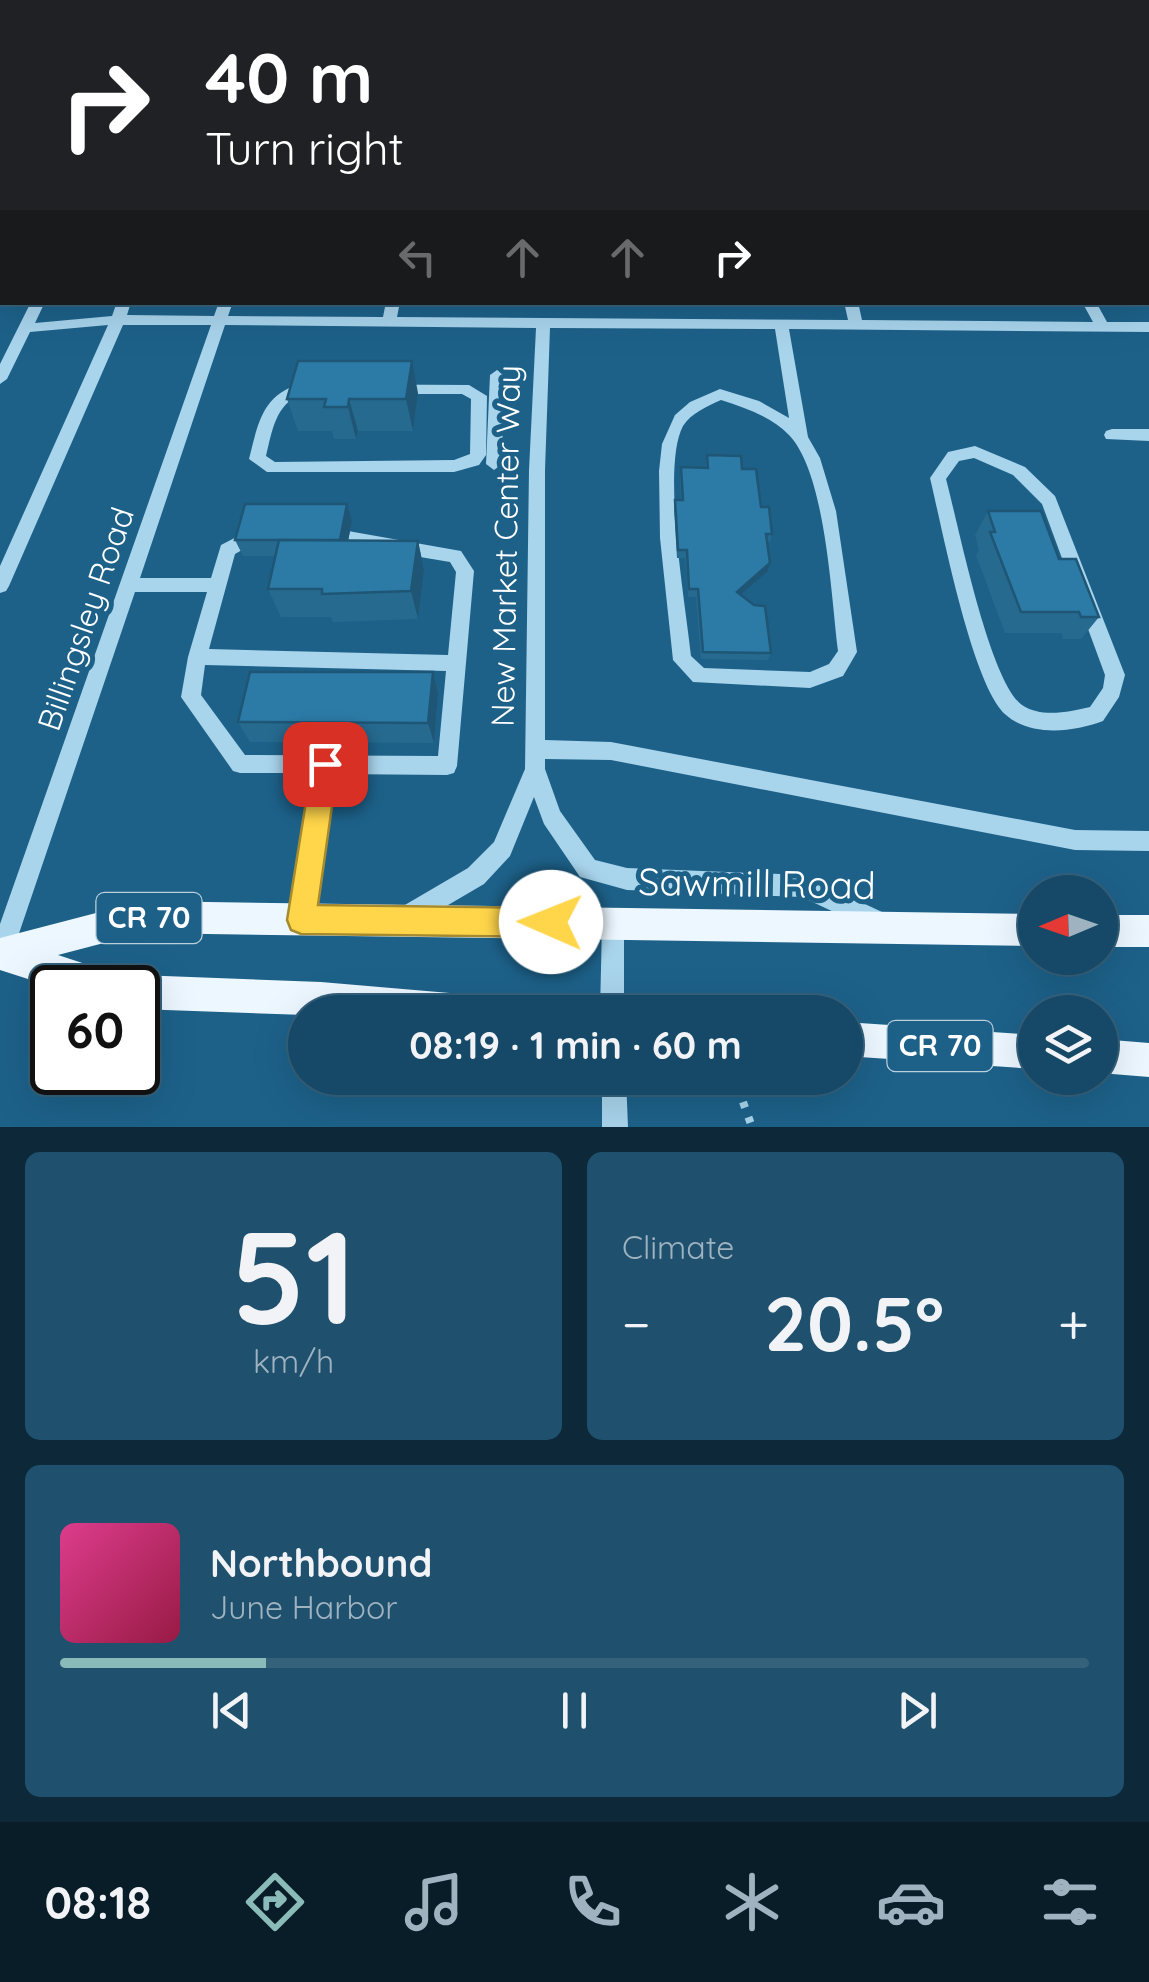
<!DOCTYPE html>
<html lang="en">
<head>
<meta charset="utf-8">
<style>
	body { margin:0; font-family:Quicksand,sans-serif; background:#1f506d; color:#f1f3f6; height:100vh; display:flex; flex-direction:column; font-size:38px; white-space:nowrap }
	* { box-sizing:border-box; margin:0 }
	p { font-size:32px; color:#9eb2c0 }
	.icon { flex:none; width:55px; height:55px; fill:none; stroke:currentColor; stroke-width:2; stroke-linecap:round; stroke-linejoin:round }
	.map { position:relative; height:1127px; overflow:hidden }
	.details { display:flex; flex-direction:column; gap:25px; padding:25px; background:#0c2839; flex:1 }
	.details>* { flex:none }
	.guide { position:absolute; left:0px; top:0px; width:1150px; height:305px; box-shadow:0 10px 40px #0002,0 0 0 2px #35617b; background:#202124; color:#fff; overflow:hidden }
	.needle { width:65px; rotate:268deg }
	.buttons { position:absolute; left:1018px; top:875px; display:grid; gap:20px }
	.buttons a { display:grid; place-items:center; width:100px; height:100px; border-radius:50%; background:#164967; box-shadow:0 10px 40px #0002,0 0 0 2px #35617b; font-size:50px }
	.speed { position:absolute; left:30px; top:965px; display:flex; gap:20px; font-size:50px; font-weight:700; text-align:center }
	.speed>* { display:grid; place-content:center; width:130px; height:130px; border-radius:50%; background:#164967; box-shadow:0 10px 40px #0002,0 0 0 2px #35617b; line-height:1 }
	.speed .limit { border:5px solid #111; border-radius:15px; background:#fff; color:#111 }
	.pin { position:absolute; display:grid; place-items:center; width:85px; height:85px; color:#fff; margin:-42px; border-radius:20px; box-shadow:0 5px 15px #0006 }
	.me { position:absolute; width:110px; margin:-55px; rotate:271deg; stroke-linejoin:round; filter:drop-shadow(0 0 8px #0008) }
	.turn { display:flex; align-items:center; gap:35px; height:210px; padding:0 40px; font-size:45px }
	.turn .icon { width:130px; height:130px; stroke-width:2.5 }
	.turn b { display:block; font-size:70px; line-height:85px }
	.lanes { display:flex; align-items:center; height:95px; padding:0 40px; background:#0003; justify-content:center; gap:50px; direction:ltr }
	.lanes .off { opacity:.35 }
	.big { font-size:75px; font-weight:800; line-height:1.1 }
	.details .tile { flex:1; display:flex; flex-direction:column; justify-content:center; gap:15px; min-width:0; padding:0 35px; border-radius:15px; background:#1f506d }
	.details .dial { align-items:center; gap:0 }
	.dial b { font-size:130px; line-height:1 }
	.song { display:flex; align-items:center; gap:30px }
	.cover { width:120px; height:120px; border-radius:15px; background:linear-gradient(135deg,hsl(330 70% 55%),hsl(340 70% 35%)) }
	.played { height:10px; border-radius:5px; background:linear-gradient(90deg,#8bbbb9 20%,#35617b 20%) }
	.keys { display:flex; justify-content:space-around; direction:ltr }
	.heat { display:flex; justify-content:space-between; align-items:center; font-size:55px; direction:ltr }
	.details .tiles { flex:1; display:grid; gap:25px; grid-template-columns:1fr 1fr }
	.tile:last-child { grid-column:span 2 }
	.trip { position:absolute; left:288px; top:995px; width:575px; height:100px; border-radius:50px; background:#164967; box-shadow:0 10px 40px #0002,0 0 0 2px #35617b; font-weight:800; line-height:100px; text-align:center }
	.menu { display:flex; height:160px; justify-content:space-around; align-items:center; background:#091d29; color:#9eb2c0 }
	.menu .icon { width:70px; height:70px }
	.menu .selected { color:#8bbbb9 }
	.menu b { font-size:45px; color:#f1f3f6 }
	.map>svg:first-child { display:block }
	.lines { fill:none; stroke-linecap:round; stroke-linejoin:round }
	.path { stroke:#a8d4ec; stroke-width:8; stroke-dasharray:6 10; stroke-linecap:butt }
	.minor { fill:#a8d4ec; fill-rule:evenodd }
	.major { fill:#edf7ff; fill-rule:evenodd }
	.wall { fill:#266a90 }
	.shaded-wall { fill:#1f5675 }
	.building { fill:#2c7ba7; stroke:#1f5675; stroke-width:2.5 }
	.route { fill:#ffd54a; stroke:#a68a30; stroke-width:2.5 }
	.labels { text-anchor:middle; stroke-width:10; stroke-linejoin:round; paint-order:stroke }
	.shield { fill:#1d6189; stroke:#bbd0dc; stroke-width:2.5 }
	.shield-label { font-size:30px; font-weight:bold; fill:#fff }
	.street-label { font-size:32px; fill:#fff; stroke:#1d6189 }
	.near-street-label { font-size:38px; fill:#fff; stroke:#1d6189 }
</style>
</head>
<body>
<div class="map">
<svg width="1149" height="1127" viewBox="0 0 1149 1127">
	<rect width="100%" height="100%" fill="#1d6189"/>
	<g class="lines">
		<path class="path" d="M743 1102 752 1127"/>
		<g class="minor">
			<rect x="279" y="0" width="10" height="2"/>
			<rect x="323" y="0" width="10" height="2"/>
			<path d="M884 0H894L895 2H885Z"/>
			<path d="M931 0H941L942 2H932Z"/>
			<rect x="1148" y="35" width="1" height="6"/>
			<rect x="1148" y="66" width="1" height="6"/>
			<path d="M1148 141H1149V149L1148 148Z"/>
			<rect x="0" y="177" width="2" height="8"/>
			<rect x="1148" y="192" width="1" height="8"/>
			<rect x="1148" y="241" width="1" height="10"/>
			<path d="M31 302H45L35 323 112 316 117 302H131L127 315 214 316 219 302H233L228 316 383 317 386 302H400L397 317 848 320 844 302H858L862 320 1093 322 1082 302H1096L1107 322H1149V332L789 329 808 437 820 458 836 511 857 652 843 676 810 688 693 682 673 660 660 538 659 471 662 444 675 415 690 402 720 389 759 401 789 418 775 329 550 328 545 470V740L611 742 1075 830 1149 831V851L1075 850 611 760 545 759V769L560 811 595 860 627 868 803 875 882 912 885 920 882 928 874 931 802 897 627 890 580 877 544 824 534 797 510 856 484 884 414 925 406 928 398 925 395 917 398 909 468 868 494 842 525 769 529 470 536 328 225 325 140 578H211L221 545 248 531 254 533 257 538 254 543 235 554 209 649 448 655 456 572 450 562 348 545 342 543 339 538 342 533 348 531 461 551 474 571 457 766 454 773 447 775 334 774 312 919 309 927 301 930 293 927 290 919 313 773H240L233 771 181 697 188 657 207 592H135L12 954 9 962 0 965V924L211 325H123L9 586 6 591 0 593V566L108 325 30 332 7 379 0 384V364ZM721 400C745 408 771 416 789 435 826 474 831 596 838 651L829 664 810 672 704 668 691 656C686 606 661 467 683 426 691 413 708 406 721 400ZM205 665 446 671 438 756 245 755 201 695Z"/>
			<path d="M497 370 504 375 502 464 494 470 486 464 490 375Z"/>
			<path d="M300 384 469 385 487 396 486 455 479 465 454 472H267L249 459C258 424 262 395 300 384ZM301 394H462L471 399 470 454 454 460 275 462 266 456C272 432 275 405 301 394Z"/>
			<path d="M1112 429H1149V441L1106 439 1104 435 1106 431Z"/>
			<path d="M975 446 1025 467 1055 496 1125 675 1119 697 1103 721C1074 732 1031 737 1006 715 972 686 942 527 930 478L948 452ZM974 458 1013 475 1042 504 1105 675 1103 688 1090 707C1069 712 1041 718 1022 705 989 681 958 523 946 479L959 461Z"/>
			<path d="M613 913 621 916 624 924V1012H600L602 924 605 916Z"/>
			<path d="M602 1078H626L628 1127H602Z"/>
		</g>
		<g class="major">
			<path d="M142 901 1035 914V946L142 933 58 955 122 976 125 984 138 975 321 982 473 995 485 1000 490 1012 305 1015 138 1009V988H56L0 970V938Z"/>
			<rect x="1100" y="915" width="49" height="32"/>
			<path d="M845 1022 1035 1035V1069L845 1056Z"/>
			<path d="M1100 1039 1149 1043V1077L1100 1073Z"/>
		</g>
	</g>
	<g class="wall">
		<path d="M0 0H76L2 2V106H0Z"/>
		<path d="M416 0H876L877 2H416Z"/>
		<path d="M952 0H1149V16H1148V2H954Z"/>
		<path d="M418 393 413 431H358L356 439H334L332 431H298L287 399Z"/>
		<path d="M707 455 742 469 761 507 772 534 770 542H767L770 563 768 571 741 595 771 653 768 660 701 659 696 597H688L685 558H677L674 508 675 500H681L680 476 681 467H706Z"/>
		<path d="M988 511 1059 559 1099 617 1081 639H1063L1062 633H1005L976 555 979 550 975 535Z"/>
		<path d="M352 521 348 541H418L424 570 418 619 333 622 331 617H281L268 589 276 556H243L235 540Z"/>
		<path d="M438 693 434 743 250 742 238 722Z"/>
	</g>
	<g class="shaded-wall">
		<path d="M39 0H66V1L65 2H37Z"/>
		<path d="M163 0H183L182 2H162Z"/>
		<path d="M232 0H248L247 2H231Z"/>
		<path d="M2 59V98L0 93V62Z"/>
		<path d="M2 224V288L0 292V228Z"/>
		<path d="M412 361 418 393 413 431 406 399Z"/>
		<path d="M349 399 358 431 356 439 348 407Z"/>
		<path d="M347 504 352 521 345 556 340 540Z"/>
		<path d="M418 541 424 570 418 619 411 591Z"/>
		<path d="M770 563 768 571 735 600 737 592Z"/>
		<path d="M433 672 438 693 434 743 428 723Z"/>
	</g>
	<g class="building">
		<path d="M0 0H39L37 2H2V28H0Z"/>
		<path d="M115 0H163L162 2H113Z"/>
		<path d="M183 0H232L231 2H181Z"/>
		<rect x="416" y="0" width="274" height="2"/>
		<path d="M798 0H876L877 2H799Z"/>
		<path d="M0 45 2 46V59L0 62Z"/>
		<path d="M0 196H2V224L0 228Z"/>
		<path d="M298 361H412L406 399H349L348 407H324L326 399H287Z"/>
		<path d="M707 455 741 456 742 469H756L761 507H769L772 534H766L770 563 737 592 754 605 765 606 771 653 703 652 698 589H689L687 550H678L675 500H683L681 467 708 468Z"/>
		<path d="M245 504H347L340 540H235Z"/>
		<path d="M988 511H1041L1059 559H1076L1099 617H1081L1079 612H1021L990 532H995Z"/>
		<path d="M279 540 418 541 411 591 322 594V589H268Z"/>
		<path d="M250 672H433L428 723 238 722Z"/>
	</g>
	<path class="route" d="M325 752 334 756 338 764 318 905 551 908 562 912 566 922 562 933 551 937 301 934 291 930 287 920 312 764 315 756Z"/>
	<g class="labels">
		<g class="shield">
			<rect x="96.5" y="893" width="105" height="50" rx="8"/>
			<rect x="887.5" y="1021" width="105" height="50" rx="8"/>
		</g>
		<g class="shield-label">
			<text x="149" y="928">CR 70</text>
			<text x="940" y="1056">CR 70</text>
		</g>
		<g class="street-label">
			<text transform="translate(506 546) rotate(-89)" y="11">New Market Center Way</text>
			<text transform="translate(86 619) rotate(-71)" y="11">Billingsley Road</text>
		</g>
		<g class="near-street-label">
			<text transform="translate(757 884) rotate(1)" y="13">Sawmill Road</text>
		</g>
	</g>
</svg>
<div class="buttons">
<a><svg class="needle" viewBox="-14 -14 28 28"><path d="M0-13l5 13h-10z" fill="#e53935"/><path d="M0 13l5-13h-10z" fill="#9eb2c0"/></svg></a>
<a><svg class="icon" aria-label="layers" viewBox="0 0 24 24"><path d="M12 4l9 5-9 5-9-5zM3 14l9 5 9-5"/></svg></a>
</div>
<div class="speed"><div class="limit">60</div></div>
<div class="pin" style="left:325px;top:764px;background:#d93025"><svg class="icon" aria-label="arrive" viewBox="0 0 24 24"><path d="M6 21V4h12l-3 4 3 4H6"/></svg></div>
<svg class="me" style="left:551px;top:922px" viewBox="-20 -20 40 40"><circle r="19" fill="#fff"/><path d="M0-13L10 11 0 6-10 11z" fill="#ffd54a"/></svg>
<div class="trip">08:19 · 1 min · 60 m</div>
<div class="guide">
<div class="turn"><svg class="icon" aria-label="right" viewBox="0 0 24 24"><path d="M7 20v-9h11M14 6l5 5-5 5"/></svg><div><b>40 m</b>Turn right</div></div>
<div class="lanes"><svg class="icon off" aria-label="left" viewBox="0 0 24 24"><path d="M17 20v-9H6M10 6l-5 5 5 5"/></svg><svg class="icon off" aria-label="ahead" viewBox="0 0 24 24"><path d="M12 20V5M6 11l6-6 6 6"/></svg><svg class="icon off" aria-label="ahead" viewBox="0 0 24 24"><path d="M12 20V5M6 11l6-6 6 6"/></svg><svg class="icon" aria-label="right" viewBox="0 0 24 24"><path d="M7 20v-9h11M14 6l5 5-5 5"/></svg></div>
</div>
</div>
<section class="details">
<div class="tiles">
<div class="tile dial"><b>51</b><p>km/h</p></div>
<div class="tile"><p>Climate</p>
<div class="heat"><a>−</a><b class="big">20.5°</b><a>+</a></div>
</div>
<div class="tile">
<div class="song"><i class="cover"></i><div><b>Northbound</b><p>June Harbor</p></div></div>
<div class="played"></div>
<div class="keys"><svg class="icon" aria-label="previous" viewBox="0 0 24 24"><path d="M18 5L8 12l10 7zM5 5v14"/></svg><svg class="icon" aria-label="pause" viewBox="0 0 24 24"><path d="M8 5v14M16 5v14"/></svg><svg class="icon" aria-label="next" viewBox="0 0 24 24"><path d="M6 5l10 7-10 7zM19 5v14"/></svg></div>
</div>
</div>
</section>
<nav class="menu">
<b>08:18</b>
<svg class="icon selected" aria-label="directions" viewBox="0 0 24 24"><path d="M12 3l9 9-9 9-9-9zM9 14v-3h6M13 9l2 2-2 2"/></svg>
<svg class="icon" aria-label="music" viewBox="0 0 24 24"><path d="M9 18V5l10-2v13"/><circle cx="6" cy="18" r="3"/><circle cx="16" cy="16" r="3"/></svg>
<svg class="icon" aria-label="phone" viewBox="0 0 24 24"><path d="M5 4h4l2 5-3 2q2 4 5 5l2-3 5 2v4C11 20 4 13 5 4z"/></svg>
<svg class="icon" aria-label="climate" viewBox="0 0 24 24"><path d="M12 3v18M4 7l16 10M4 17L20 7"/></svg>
<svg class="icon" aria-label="car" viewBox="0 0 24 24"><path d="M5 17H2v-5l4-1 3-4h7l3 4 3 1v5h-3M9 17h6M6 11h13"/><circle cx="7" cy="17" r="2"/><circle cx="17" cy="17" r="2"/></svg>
<svg class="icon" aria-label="filters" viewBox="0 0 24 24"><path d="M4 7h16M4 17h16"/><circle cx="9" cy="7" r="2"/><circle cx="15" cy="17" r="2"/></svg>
</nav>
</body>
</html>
